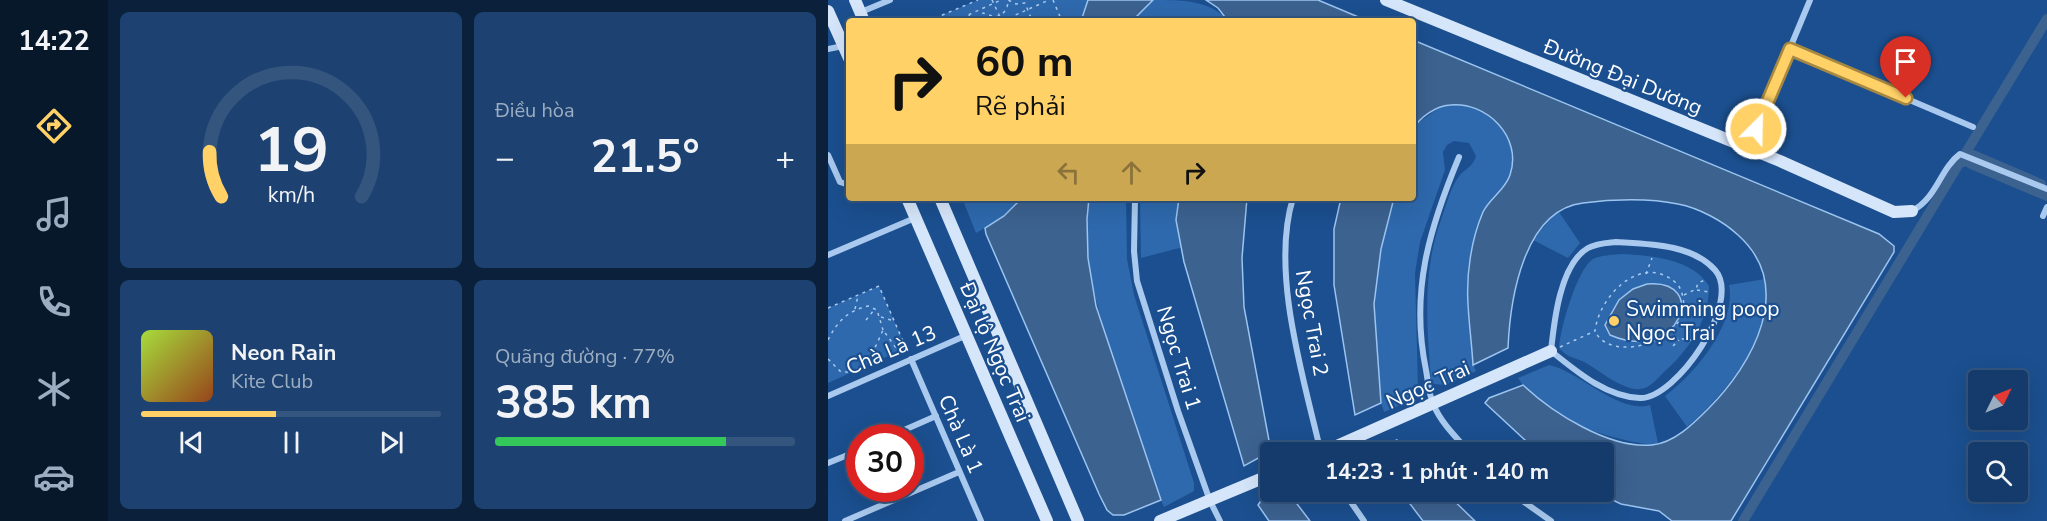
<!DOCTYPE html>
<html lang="vi">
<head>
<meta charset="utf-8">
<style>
	body { margin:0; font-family:"Nunito Sans",sans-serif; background:#1d4271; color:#f1f3f6; height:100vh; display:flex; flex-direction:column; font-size:22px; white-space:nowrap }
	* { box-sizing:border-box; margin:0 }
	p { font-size:20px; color:#9dadc1 }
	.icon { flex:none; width:33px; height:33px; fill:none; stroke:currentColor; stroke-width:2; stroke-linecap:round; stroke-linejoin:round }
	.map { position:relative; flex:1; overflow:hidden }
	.details { display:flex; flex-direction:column; gap:12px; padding:12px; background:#0b203b; width:720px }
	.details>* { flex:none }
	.top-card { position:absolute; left:18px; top:18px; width:570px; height:183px; border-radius:6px; box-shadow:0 6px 24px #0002,0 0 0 2px #33557e; background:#ffd166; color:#111; overflow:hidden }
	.needle { width:39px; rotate:47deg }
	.fabs { position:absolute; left:1140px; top:370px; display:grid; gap:12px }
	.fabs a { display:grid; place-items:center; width:60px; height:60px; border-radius:6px; background:#143b6b; box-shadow:0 6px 24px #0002,0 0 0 2px #33557e; font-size:30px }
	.speed { position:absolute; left:18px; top:424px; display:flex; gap:12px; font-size:30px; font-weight:700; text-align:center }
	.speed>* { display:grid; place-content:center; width:78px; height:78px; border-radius:50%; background:#143b6b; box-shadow:0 6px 24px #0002,0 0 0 2px #33557e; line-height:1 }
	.speed .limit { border:9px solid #d22; background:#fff; color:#111 }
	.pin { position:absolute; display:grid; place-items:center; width:51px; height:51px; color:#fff; margin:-62px -26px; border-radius:50% 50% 50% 0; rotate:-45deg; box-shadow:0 0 6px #0007 }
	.pin .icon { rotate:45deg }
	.me { position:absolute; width:66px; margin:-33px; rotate:23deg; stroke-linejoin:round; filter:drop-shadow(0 0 4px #0008) }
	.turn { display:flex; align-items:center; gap:21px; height:126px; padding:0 30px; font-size:27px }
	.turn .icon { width:78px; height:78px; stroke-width:2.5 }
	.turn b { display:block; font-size:42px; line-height:51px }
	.lanes { display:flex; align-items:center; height:57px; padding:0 30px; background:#0003; justify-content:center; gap:30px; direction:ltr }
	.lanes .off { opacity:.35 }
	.big { font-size:45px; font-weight:700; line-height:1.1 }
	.details .tile { flex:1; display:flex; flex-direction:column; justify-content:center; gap:9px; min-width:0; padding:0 21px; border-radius:9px; background:#1d4271 }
	.details .dial { align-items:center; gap:0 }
	.dial svg { height:156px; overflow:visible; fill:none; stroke:#33557e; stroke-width:7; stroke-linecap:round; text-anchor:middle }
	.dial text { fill:#f1f3f6; stroke:none }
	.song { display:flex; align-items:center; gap:18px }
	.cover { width:72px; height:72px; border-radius:9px; background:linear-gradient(135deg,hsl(80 70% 55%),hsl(20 70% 35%)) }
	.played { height:6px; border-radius:3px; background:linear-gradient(90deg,#ffd166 45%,#33557e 45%) }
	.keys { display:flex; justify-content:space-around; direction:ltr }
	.heat { display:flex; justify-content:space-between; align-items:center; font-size:33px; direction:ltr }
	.charge { height:9px; border-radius:4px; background:linear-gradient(90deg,#34c759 77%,#33557e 0) }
	.details .tiles { flex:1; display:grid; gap:12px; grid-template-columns:repeat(2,1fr) }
	.trip { position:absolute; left:432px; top:442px; width:354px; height:60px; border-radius:6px; background:#143b6b; box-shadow:0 6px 24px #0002,0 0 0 2px #33557e; font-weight:700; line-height:60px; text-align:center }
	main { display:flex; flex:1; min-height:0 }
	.tab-bar { display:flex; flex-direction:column; width:108px; justify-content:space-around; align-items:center; background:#08182b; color:#9dadc1 }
	.tab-bar .icon { width:42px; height:42px }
	.tab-bar .active { color:#ffd166 }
	.tab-bar b { font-size:27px; color:#f1f3f6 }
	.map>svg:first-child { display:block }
	.green { fill:#2e69ad }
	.water { fill:#3c6290; stroke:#9cc4f0; stroke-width:1.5 }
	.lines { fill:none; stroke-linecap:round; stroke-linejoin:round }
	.canal { stroke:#3c6290; stroke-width:10 }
	.path { stroke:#a9c9ee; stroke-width:1.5; stroke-dasharray:3 4.5; stroke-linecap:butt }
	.street { stroke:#a9c9ee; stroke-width:6 }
	.secondary { stroke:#d6e6fa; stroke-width:12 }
	.route-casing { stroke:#a68842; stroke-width:15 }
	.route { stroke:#ffd166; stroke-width:10 }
	.poi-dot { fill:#ffd166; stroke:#1b4f8f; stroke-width:2 }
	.labels { text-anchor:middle; stroke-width:4.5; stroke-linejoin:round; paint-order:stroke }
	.street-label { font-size:21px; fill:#fff; stroke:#1b4f8f }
	.poi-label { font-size:21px; fill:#fff; stroke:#1b4f8f; text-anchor:start }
</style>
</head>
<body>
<main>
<nav class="tab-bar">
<b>14:22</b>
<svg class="icon active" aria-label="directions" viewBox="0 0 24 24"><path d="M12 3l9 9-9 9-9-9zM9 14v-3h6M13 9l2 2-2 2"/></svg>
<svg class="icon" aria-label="music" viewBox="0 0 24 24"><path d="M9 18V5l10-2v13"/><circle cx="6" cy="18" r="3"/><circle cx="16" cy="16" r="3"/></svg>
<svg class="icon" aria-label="phone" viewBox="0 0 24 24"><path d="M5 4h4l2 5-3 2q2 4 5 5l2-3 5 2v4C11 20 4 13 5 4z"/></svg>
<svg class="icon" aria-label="climate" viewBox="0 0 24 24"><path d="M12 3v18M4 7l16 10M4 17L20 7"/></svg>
<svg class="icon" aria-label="car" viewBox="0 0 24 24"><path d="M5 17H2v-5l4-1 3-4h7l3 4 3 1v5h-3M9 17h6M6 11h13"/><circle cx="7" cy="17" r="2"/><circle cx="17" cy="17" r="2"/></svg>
</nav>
<section class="details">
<div class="tiles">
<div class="tile dial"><svg viewBox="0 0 100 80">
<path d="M14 69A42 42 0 1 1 86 69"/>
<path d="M14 69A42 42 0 0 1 8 46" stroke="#ffd166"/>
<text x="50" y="56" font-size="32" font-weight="700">19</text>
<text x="50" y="72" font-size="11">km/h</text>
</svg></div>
<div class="tile"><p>Điều hòa</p>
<div class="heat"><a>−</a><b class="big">21.5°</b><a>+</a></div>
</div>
<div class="tile">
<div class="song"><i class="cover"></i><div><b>Neon Rain</b><p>Kite Club</p></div></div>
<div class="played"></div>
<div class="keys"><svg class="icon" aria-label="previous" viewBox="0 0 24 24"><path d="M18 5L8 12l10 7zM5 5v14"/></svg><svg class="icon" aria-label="pause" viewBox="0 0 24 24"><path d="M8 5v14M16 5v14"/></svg><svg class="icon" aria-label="next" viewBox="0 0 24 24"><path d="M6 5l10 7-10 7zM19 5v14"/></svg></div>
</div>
<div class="tile"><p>Quãng đường · 77%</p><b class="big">385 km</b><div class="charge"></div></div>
</div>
</section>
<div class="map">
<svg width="1219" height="521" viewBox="0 0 1219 521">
	<rect width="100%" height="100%" fill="#1b4f8f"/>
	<g class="green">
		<path d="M150 0H260L253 21H100Z"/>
		<path d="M325 0C355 0 382 0 400 21H304Z"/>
		<path d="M635 103C662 111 688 135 684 167 681 186 663 196 655 213 636 254 637 300 643 344 645 353 644 363 648 371L617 385 606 384 603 380C599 328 594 274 612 223 617 210 622 188 631 176 638 168 644 168 648 156L641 143 626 141 619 145 615 152 617 170 592 242 587 273 590 388 584 400 556 412 550 393 546 304 548 272 564 205 566 198H585V129L587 125 615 105Z"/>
		<path d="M134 198H194L171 220 148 233Z"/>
		<path d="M261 198H298L299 259 306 295 366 483V491L336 507C318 466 306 423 293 381 273 317 252 267 261 198Z"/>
		<path d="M312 198H351L348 220 355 247 313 258Z"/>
		<path d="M731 212 752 243 740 258 705 240 726 214Z"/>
		<path d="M793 254C822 255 865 259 881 286 881 322 860 351 835 373 830 378 823 386 817 388 797 395 770 368 754 361 744 357 739 357 731 348 732 329 749 269 765 259 772 255 784 255 793 254Z"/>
		<path d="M937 279C952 330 895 397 859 427L837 396C866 375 909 324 901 285Z"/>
		<path d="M51 286 78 348 0 383V308Z"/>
		<path d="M721 365C749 370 792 415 822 405L830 443 823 445C776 438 717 420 690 378Z"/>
	</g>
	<g class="water">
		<path d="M260 0H325L304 21H253Z"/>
		<path d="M378 0H490L540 21H400L390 8Z"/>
		<path d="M585 40 1051 234 1066 246V252L903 521H844L831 511 793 504 768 492H776V453H711L657 403 661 398 695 385C725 413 781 449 824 445 846 443 865 424 880 409 925 364 968 287 910 235 895 221 871 208 850 204 822 198 784 199 755 203 695 210 682 301 680 348L645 365C643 329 636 297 642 260 644 245 649 226 655 212 662 198 677 190 682 175 695 137 658 101 622 105 608 106 592 117 585 129Z"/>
		<path d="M194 198H261L259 219 260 258 268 306 333 500 296 515H285L279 510 271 494 158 234 157 228 176 216Z"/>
		<path d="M351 198H419L414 258 416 307 443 451 416 466 356 262 348 220Z"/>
		<path d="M513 198H566L553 249 546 304 553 403 527 415 506 285V229Z"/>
		<path d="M819 284C882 278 852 365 782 335L777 325 791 300 805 289Z"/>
		<path d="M569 440 581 453 539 452Z"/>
		<path d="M448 492H460L482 521H441L430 505 434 499Z"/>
		<path d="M573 492H617L647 521H595Z"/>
	</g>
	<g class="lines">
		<g class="canal">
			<path d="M1140 149 1219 19"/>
			<path d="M1138 152 1213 184"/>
			<path d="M1143 164 1219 196"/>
			<path d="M915 521 1132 162H1136"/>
		</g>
		<g class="path">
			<path d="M164 0 174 21"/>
			<path d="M225 0 233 19 228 21"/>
			<path d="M141 15 144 21"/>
			<path d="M100 21 150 0"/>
			<path d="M127 21 173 0"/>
			<path d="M152 21 155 13 167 17C176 15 180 9 180 0L188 4 197 3 203 18 199 21"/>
			<path d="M174 21 221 0"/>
			<path d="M174 198 175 200"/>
			<path d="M818 274 824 258"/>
			<path d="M869 290 881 292"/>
			<path d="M856 295 868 289 870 283 877 280"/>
			<path d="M0 308 51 286 78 348"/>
			<path d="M27 309 30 296"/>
			<path d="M53 317 66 321"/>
			<path d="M38 320 46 310"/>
			<path d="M840 334 846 338 864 340"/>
			<path d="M0 340C9 322 19 311 40 306L49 310 55 330"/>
			<path d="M845 346 851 340"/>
			<path d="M732 347 767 331C771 296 813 253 847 282 852 286 854 292 855 298 864 341 782 365 767 331"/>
			<path d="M0 359 13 372H24"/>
			<path d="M28 370 46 350 55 330 71 352"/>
		</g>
		<g class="street">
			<path d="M33 12 62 0"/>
			<path d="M0 49 15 46"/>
			<path d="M962 49 1145 127"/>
			<path d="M920 149 982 0"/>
			<path d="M0 155 12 182 21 185"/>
			<path d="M631 157C601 229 582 292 598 370 600 381 601 396 606 406 614 424 629 438 642 453"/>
			<path d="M307 198 306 251 309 281 350 411 382 501 392 521"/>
			<path d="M465 198C442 272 476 379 493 453"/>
			<path d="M1084 211C1109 198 1112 169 1132 154L1219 189"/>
			<path d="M1215 216 1219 207"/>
			<path d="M788 242C820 244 864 244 887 270 915 302 848 399 812 398 778 397 748 371 723 351 726 322 732 264 760 248 769 243 779 243 788 242Z"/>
			<path d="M0 255 87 218"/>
			<path d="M83 359 153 521"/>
			<path d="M0 396 139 335"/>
			<path d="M58 438 108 416"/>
			<path d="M0 463 32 450"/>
			<path d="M516 492 536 521"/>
			<path d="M682 492 723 521"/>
			<path d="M17 521 131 472"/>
		</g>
		<g class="secondary">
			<path d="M27 0 36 21"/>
			<path d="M558 0 952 161 1066 212 1084 211"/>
			<path d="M0 11 21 58"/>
			<path d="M79 198 219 521"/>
			<path d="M112 198 250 521"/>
			<path d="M493 453 723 351"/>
			<path d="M332 521 442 475"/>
		</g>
	</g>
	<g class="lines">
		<g class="route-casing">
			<path id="route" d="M928 129 962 49 1078 98"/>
		</g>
		<use href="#route" class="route"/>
	</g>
	<circle class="poi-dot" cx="786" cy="321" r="6"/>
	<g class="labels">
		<g class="street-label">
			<text transform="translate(795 77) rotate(22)" y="7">Đường Đại Dương</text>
			<text transform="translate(484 323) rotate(80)" y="7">Ngọc Trai 2</text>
			<text transform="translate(63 350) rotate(-23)" y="7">Chà Là 13</text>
			<text transform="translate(167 352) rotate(67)" y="7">Đại lộ Ngọc Trai</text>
			<text transform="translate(351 358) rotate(73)" y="7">Ngọc Trai 1</text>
			<text transform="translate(600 385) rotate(-24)" y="7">Ngọc Trai</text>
			<text transform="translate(133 434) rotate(67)" y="7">Chà Là 1</text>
		</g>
		<g class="poi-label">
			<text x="798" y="316">Swimming poop<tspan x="798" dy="24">Ngọc Trai</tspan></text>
		</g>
	</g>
</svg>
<div class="fabs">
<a><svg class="needle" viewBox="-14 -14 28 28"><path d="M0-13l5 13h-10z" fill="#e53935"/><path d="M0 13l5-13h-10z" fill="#9dadc1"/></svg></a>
<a><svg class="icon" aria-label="search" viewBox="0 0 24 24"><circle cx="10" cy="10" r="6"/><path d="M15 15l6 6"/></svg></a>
</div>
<div class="speed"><div class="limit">30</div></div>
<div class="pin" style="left:1078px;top:98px;background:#d93025"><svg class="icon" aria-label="arrive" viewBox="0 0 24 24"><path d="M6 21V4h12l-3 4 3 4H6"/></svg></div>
<svg class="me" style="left:928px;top:129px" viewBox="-20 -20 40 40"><circle r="17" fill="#ffd166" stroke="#fff" stroke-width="3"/><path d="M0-11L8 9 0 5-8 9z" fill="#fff"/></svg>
<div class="trip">14:23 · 1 phút · 140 m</div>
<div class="top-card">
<div class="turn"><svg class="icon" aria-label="right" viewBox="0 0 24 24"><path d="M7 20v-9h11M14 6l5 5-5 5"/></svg><div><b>60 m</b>Rẽ phải</div></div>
<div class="lanes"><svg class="icon off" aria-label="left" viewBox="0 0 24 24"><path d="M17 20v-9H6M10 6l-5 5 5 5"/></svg><svg class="icon off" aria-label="ahead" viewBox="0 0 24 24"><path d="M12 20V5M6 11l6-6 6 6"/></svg><svg class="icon" aria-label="right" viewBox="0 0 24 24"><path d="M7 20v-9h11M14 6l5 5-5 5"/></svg></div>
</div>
</div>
</main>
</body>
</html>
